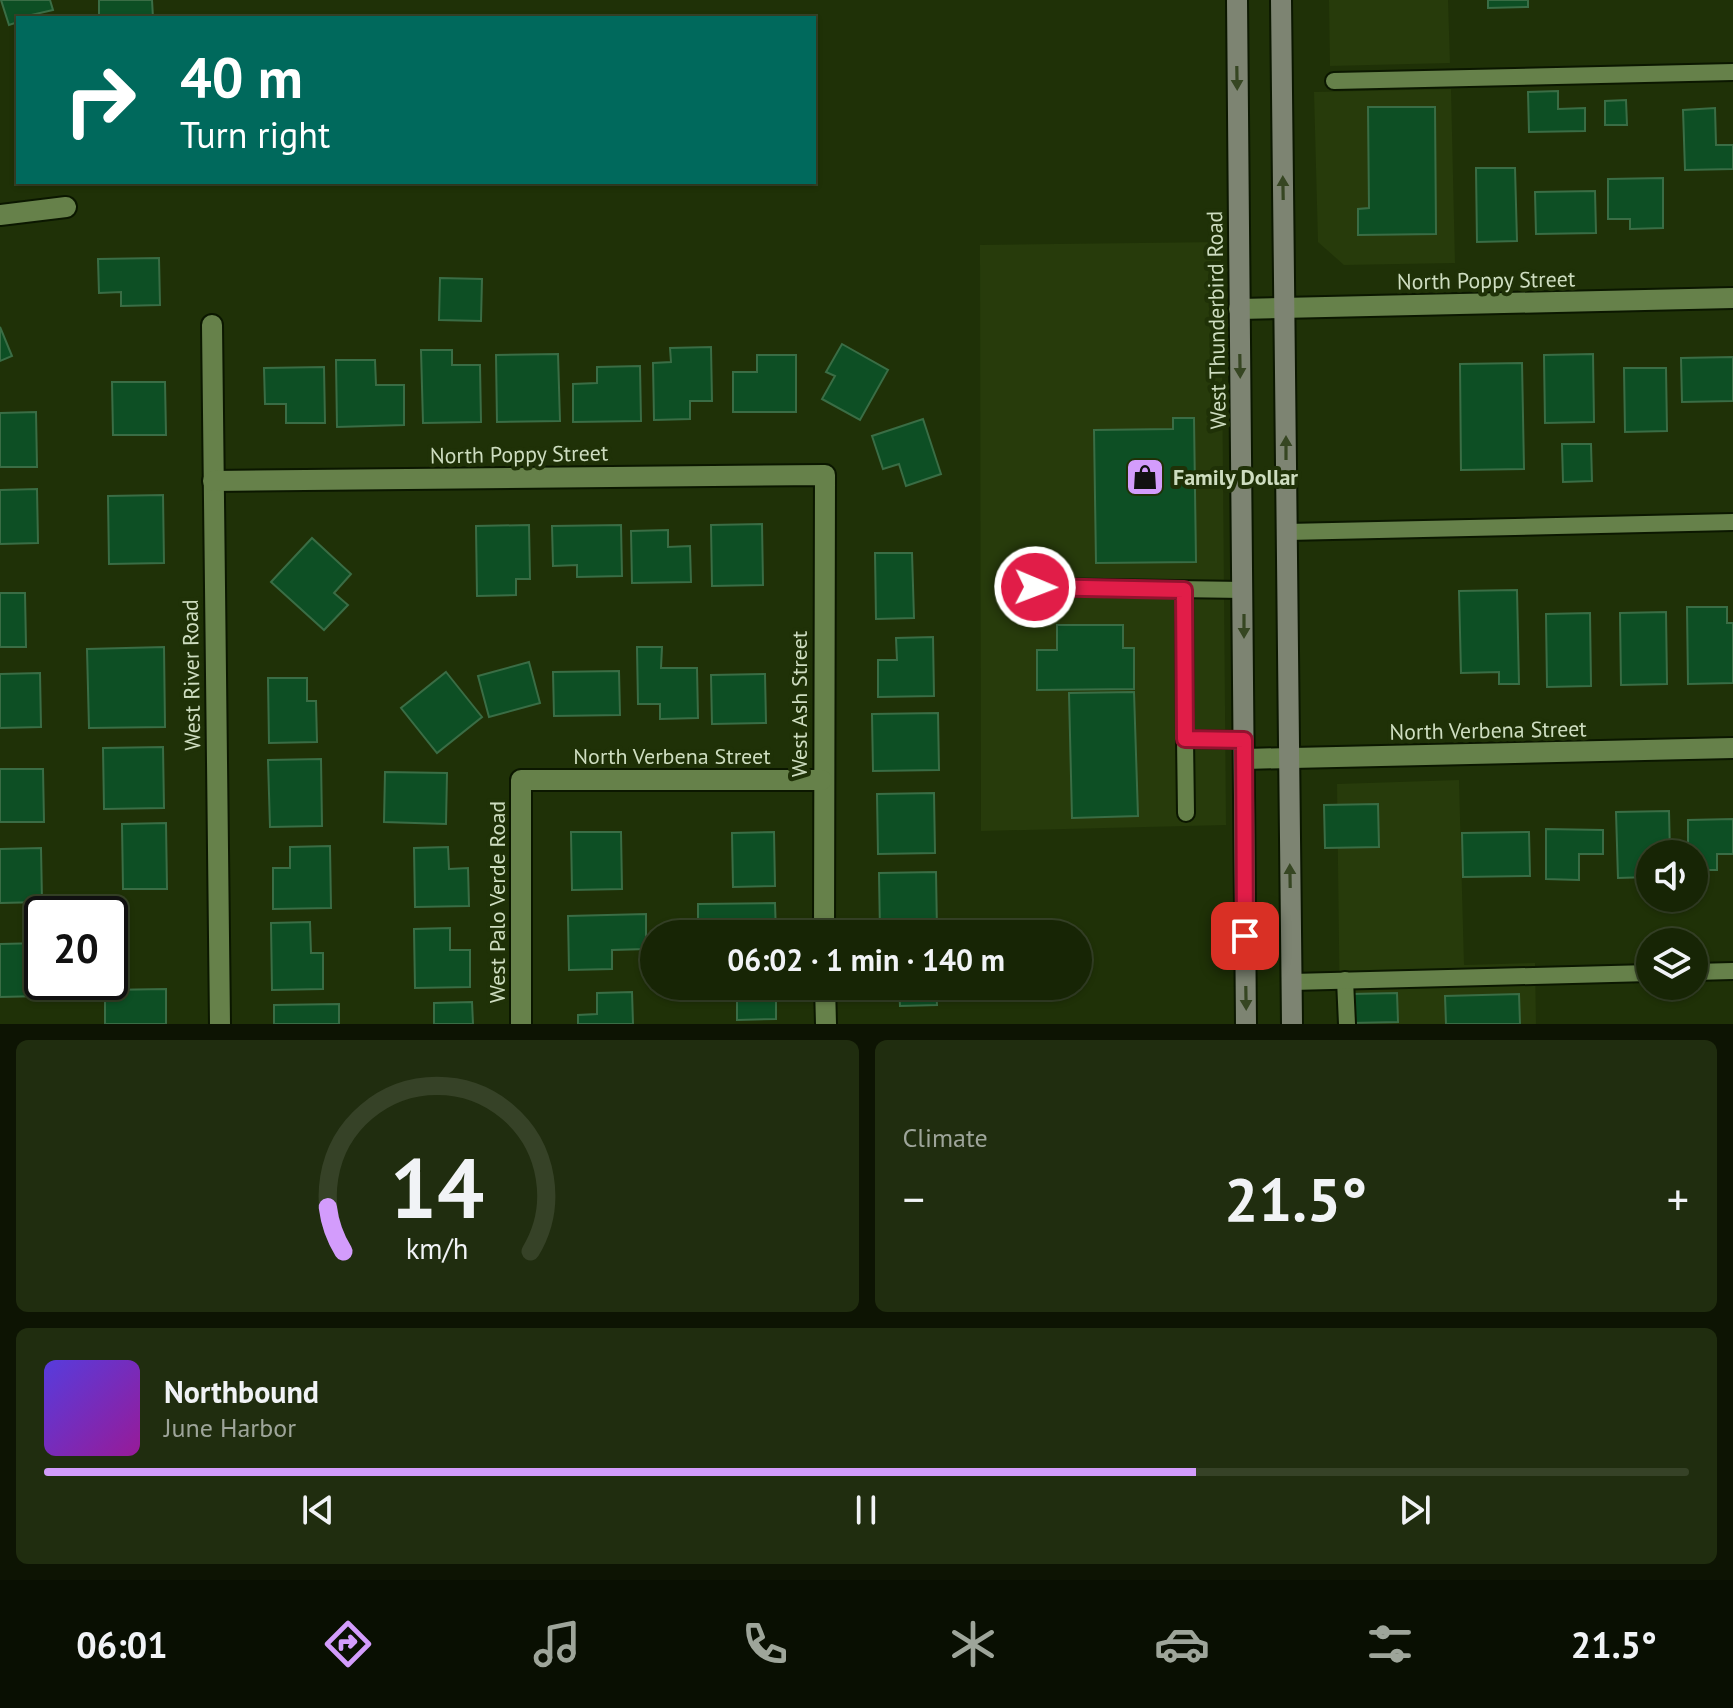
<!DOCTYPE html>
<html lang="en">
<head>
<meta charset="utf-8">
<style>
	body { margin:0; font-family:"PT Sans",sans-serif; background:#202d0f; color:#f1f3f6; height:100vh; display:flex; flex-direction:column; font-size:30px; white-space:nowrap }
	* { box-sizing:border-box; margin:0 }
	p { font-size:26px; color:#9ea59a }
	.icon { flex:none; width:44px; height:44px; fill:none; stroke:currentColor; stroke-width:2; stroke-linecap:round; stroke-linejoin:round }
	.map { position:relative; height:1024px; overflow:hidden }
	.drawer { display:flex; flex-direction:column; gap:16px; padding:16px; background:#0d1403; flex:1 }
	.drawer>* { flex:none }
	.guide { position:absolute; left:16px; top:16px; width:800px; height:168px; border-radius:0px; box-shadow:0 2px 6px #0004,0 0 0 2px #364227; background:#00695c; color:#fff; overflow:hidden }
	.controls { position:absolute; left:1636px; top:840px; display:grid; gap:16px }
	.controls a { display:grid; place-items:center; width:72px; height:72px; border-radius:50%; background:#172505; box-shadow:0 2px 6px #0004,0 0 0 2px #364227; font-size:40px }
	.speed { position:absolute; left:24px; top:896px; display:flex; gap:16px; font-size:40px; font-weight:700; text-align:center }
	.speed>* { display:grid; place-content:center; width:104px; height:104px; border-radius:50%; background:#172505; box-shadow:0 2px 6px #0004,0 0 0 2px #364227; line-height:1 }
	.speed .limit { border:4px solid #111; border-radius:12px; background:#fff; color:#111 }
	.pin { position:absolute; display:grid; place-items:center; width:68px; height:68px; color:#fff; margin:-34px; border-radius:16px; box-shadow:0 4px 12px #0006 }
	.me { position:absolute; width:88px; margin:-44px; rotate:91deg; stroke-linejoin:round; filter:drop-shadow(0 0 6px #0008) }
	.turn { display:flex; align-items:center; gap:28px; height:168px; padding:0 32px; font-size:36px }
	.turn .icon { width:104px; height:104px; stroke-width:2.5 }
	.turn b { display:block; font-size:56px; line-height:68px }
	.big { font-size:60px; font-weight:700; line-height:1.1 }
	.drawer .widget { flex:1; display:flex; flex-direction:column; justify-content:center; gap:12px; min-width:0; padding:0 28px; border-radius:12px; background:#202d0f }
	.drawer .dial { align-items:center; gap:0 }
	.dial svg { height:208px; overflow:visible; fill:none; stroke:#364227; stroke-width:7; stroke-linecap:round; text-anchor:middle }
	.dial text { fill:#f1f3f6; stroke:none }
	.song { display:flex; align-items:center; gap:24px }
	.cover { width:96px; height:96px; border-radius:12px; background:linear-gradient(135deg,hsl(250 70% 55%),hsl(300 70% 35%)) }
	.played { height:8px; border-radius:4px; background:linear-gradient(90deg,#d39cfc 70%,#364227 70%) }
	.keys { display:flex; justify-content:space-around; direction:ltr }
	.heat { display:flex; justify-content:space-between; align-items:center; font-size:44px; direction:ltr }
	.drawer .tiles { flex:1; display:grid; gap:16px; grid-template-columns:1fr 1fr }
	.widget:last-child { grid-column:span 2 }
	.trip { position:absolute; left:640px; top:920px; width:452px; height:80px; border-radius:40px; background:#172505; box-shadow:0 2px 6px #0004,0 0 0 2px #364227; font-weight:700; line-height:80px; text-align:center }
	.tab-bar { display:flex; height:128px; justify-content:space-around; align-items:center; background:#090f02; color:#9ea59a }
	.tab-bar .icon { width:56px; height:56px }
	.tab-bar .current { color:#d39cfc }
	.tab-bar b { font-size:36px; color:#f1f3f6 }
	.map>svg:first-child { display:block }
	.built { fill:#273b0b }
	.building { fill:#0d4f24; stroke:#3a6d45; stroke-width:2 }
	.lines { fill:none; stroke-linecap:round; stroke-linejoin:round }
	.lane-casing { stroke:#0b1700; stroke-width:20 }
	.street-casing { stroke:#0b1700; stroke-width:24 }
	.secondary-casing { stroke:#0b1700; stroke-width:24 }
	.lane { stroke:#66814a; stroke-width:16 }
	.street { stroke:#66814a; stroke-width:20 }
	.secondary { stroke:#7d8472; stroke-width:20 }
	.oneway { fill:#364622 }
	.route-casing { stroke:#92132f; stroke-width:20 }
	.route { stroke:#e11d48; stroke-width:14 }
	.labels { text-anchor:middle; stroke-width:8; stroke-linejoin:round; paint-order:stroke }
	.street-label { font-size:22px; fill:#ceddc0; stroke:#1f3107 }
	.poi-label { font-size:22px; font-weight:bold; fill:#ceddc0; stroke:#1f3107; text-anchor:start }
</style>
</head>
<body>
<div class="map">
<svg width="1733" height="1024" viewBox="0 0 1733 1024">
	<rect width="100%" height="100%" fill="#1f3107"/>
	<g class="built">
		<path d="M1329 0H1448L1450 63 1330 66Z"/>
		<path d="M1451 89 1455 263 1344 265 1318 242 1314 92Z"/>
		<path d="M1221 242 1226 825 981 831 980 245Z"/>
		<path d="M1459 780 1464 965 1535 963 1536 1024H1340L1337 784Z"/>
	</g>
	<g class="building">
		<path d="M1 0H50L53 10 18 18V22L9 25Z"/>
		<path d="M99 0H152L153 18H99Z"/>
		<path d="M1488 0H1528V7L1488 8Z"/>
		<path d="M1558 91V109L1585 108V131L1529 132 1528 92Z"/>
		<path d="M1626 100 1627 125H1605V101Z"/>
		<path d="M1368 107H1435L1436 234 1358 235V209L1369 208Z"/>
		<path d="M1715 108 1716 145H1733V169L1685 170 1683 110Z"/>
		<path d="M1476 168H1515L1517 241 1477 242Z"/>
		<path d="M1663 178V228L1630 229V219H1608V179Z"/>
		<path d="M1595 191 1596 233 1536 234 1535 192Z"/>
		<path d="M159 258 160 305 121 306V292L99 293 98 259Z"/>
		<path d="M440 278 482 279 481 321 439 320Z"/>
		<path d="M0 327 12 356 0 361Z"/>
		<path d="M842 344 888 370 860 420 822 399 835 376 826 372Z"/>
		<path d="M711 347 712 401H690V419L654 420 653 363 671 362 670 348Z"/>
		<path d="M421 350H452V365H480L481 422 423 423Z"/>
		<path d="M558 354 560 421 497 422 496 355Z"/>
		<path d="M1593 354 1594 422 1545 423 1544 355Z"/>
		<path d="M757 355H796V412H733V372H757Z"/>
		<path d="M1733 357V401L1682 402 1681 358Z"/>
		<path d="M336 360H375L376 385H404V425L337 427Z"/>
		<path d="M1522 363 1524 469 1461 470 1460 364Z"/>
		<path d="M640 366 641 421 573 422V384L597 383V367Z"/>
		<path d="M324 367 325 423H286V404H265L264 368Z"/>
		<path d="M1624 368H1666L1667 431 1625 432Z"/>
		<path d="M112 382H165L166 435H113Z"/>
		<path d="M36 412 37 467H0V413Z"/>
		<path d="M1173 418H1194L1196 562 1096 563 1094 430 1173 429Z"/>
		<path d="M923 419 941 474 906 486 899 464 883 469 872 436Z"/>
		<path d="M1562 444H1591L1592 481 1563 482Z"/>
		<path d="M37 489 38 543 0 544V490Z"/>
		<path d="M163 495 164 563 109 564 108 496Z"/>
		<path d="M762 524 763 585 712 586 711 525Z"/>
		<path d="M529 525 530 579H516V595L477 596 476 526Z"/>
		<path d="M621 525 622 576 577 577V565L553 566 552 526Z"/>
		<path d="M668 530V547L690 546 691 582 632 583 631 531Z"/>
		<path d="M312 538 351 574 334 593 348 605 324 630 271 582Z"/>
		<path d="M875 553H912L914 618 876 619Z"/>
		<path d="M1517 590 1519 684H1499V672L1461 673 1459 591Z"/>
		<path d="M0 593H25L26 647H0Z"/>
		<path d="M1687 607H1727V623H1733V683L1688 684Z"/>
		<path d="M1666 612 1667 684 1621 685 1620 613Z"/>
		<path d="M1590 613 1591 686 1547 687 1546 614Z"/>
		<path d="M1057 625H1123V648H1134V689L1037 690V650H1057Z"/>
		<path d="M933 637 934 696 878 697V660H897L896 638Z"/>
		<path d="M164 647 165 727 89 728 87 649Z"/>
		<path d="M637 647H662L661 668H697L698 718 660 719V704H638Z"/>
		<path d="M529 662 540 703 489 717 478 676Z"/>
		<path d="M619 671 620 715 554 716 553 672Z"/>
		<path d="M446 672 482 717 437 753 401 708Z"/>
		<path d="M40 673 41 727 0 728V674Z"/>
		<path d="M765 674 766 723 712 724 711 675Z"/>
		<path d="M268 678H307V701H316L317 742 269 743Z"/>
		<path d="M1134 692 1138 816 1072 818 1069 693Z"/>
		<path d="M938 713 939 770 873 771 872 714Z"/>
		<path d="M163 747 164 808 104 809 103 748Z"/>
		<path d="M321 759 322 826 270 827 268 760Z"/>
		<path d="M0 769H43L44 822H0Z"/>
		<path d="M385 772 447 773 446 824 384 822Z"/>
		<path d="M934 793 935 853 878 854 877 794Z"/>
		<path d="M1378 804 1379 847 1325 848 1324 805Z"/>
		<path d="M1669 811 1670 854H1650V877L1618 878 1616 812Z"/>
		<path d="M1733 819V854H1717V870H1694V854H1688V820Z"/>
		<path d="M166 823 167 889H123L122 824Z"/>
		<path d="M1546 829 1603 830V854H1579V880L1546 879Z"/>
		<path d="M571 832H621L622 889 572 890Z"/>
		<path d="M774 832 775 886 733 887 732 833Z"/>
		<path d="M1529 832 1530 876 1463 877 1462 833Z"/>
		<path d="M330 846 331 908 273 909V868H290V847Z"/>
		<path d="M448 847 449 869 468 868 469 906 415 907 414 848Z"/>
		<path d="M41 848 42 902 0 903V849Z"/>
		<path d="M936 872 937 931 880 932 879 873Z"/>
		<path d="M775 903 776 934H698V904Z"/>
		<path d="M646 914V949L612 950V969L569 970 568 916Z"/>
		<path d="M310 922 311 953H323V989L272 990 271 923Z"/>
		<path d="M450 928V950H470V987L415 988 414 929Z"/>
		<path d="M41 943V996L0 997V944Z"/>
		<path d="M737 986H776V1019L737 1020Z"/>
		<path d="M899 986H936L937 1005 900 1006Z"/>
		<path d="M166 989V1024H105V990Z"/>
		<path d="M632 992 633 1024H578V1015L597 1014V993Z"/>
		<path d="M1397 993 1398 1022 1351 1023V994Z"/>
		<path d="M1519 994 1520 1024H1446L1445 996Z"/>
		<path d="M472 1002 473 1024H434V1003Z"/>
		<path d="M339 1004V1024H274V1005Z"/>
	</g>
	<g class="lines">
		<g class="lane-casing">
			<g id="lane">
				<path d="M1334 81 1733 72"/>
				<path d="M1287 532 1733 522"/>
				<path d="M1035 587 1244 590"/>
				<path d="M1184 590 1185 739 1244 740"/>
				<path d="M1185 739 1186 813"/>
				<path d="M1694 972 1733 971"/>
				<path d="M1345 980 1347 1024"/>
				<path d="M1292 982 1650 973"/>
			</g>
		</g>
		<g class="street-casing">
			<g id="street">
				<path d="M0 215 66 207"/>
				<path d="M1239 309 1733 298"/>
				<path d="M212 325 220 1024"/>
				<path d="M213 481 825 475 824 934"/>
				<path d="M1244 759 1733 748"/>
				<path d="M825 986 826 1024"/>
				<path d="M521 1024V780H822"/>
			</g>
		</g>
		<g class="secondary-casing">
			<g id="secondary">
				<path d="M1237 0 1246 1024"/>
				<path d="M1281 0 1292 1024"/>
			</g>
		</g>
		<use href="#lane" class="lane"/>
		<use href="#street" class="street"/>
		<use href="#secondary" class="secondary"/>
	</g>
	<defs><path id="oneway-solid" d="M-6-.8H1V-3.2L6.5 0L1 3.2V.8H-6Z" transform="scale(2)"/></defs>
	<g class="oneway">
		<use href="#oneway-solid" transform="translate(1237 78) rotate(89)"/>
		<use href="#oneway-solid" transform="translate(1283 188) rotate(-91)"/>
		<use href="#oneway-solid" transform="translate(1240 366) rotate(89)"/>
		<use href="#oneway-solid" transform="translate(1286 448) rotate(-90)"/>
		<use href="#oneway-solid" transform="translate(1244 626) rotate(90)"/>
		<use href="#oneway-solid" transform="translate(1290 876) rotate(-91)"/>
		<use href="#oneway-solid" transform="translate(1246 998) rotate(89)"/>
	</g>
	<g class="lines">
		<g class="route-casing">
			<path id="route" d="M1035 587 1184 590 1185 739 1244 740 1245 936"/>
		</g>
		<use href="#route" class="route"/>
	</g>
	<defs>
		<g id="shop-square" transform="scale(2)"><rect x="-9" y="-9" width="18" height="18" rx="4" fill="#d39cfc" stroke="#1f3107"/><path d="M-5-2.5h2.3a2.7 3.5 0 0 1 5.4 0H5L5.5 6h-11ZM-1.5-2.5h3a1.5 2.3 0 0 0-3 0Z" fill="#111"/></g>
	</defs>
	<g fill-rule="evenodd">
		<use href="#shop-square" x="1145" y="477"/>
	</g>
	<g class="labels">
		<g class="street-label">
			<text transform="translate(1486 280) rotate(-1)" y="8">North Poppy Street</text>
			<text transform="translate(1216 320) rotate(-91)" y="8">West Thunderbird Road</text>
			<text transform="translate(519 454) rotate(-1)" y="8">North Poppy Street</text>
			<text transform="translate(191 675) rotate(-91)" y="8">West River Road</text>
			<text transform="translate(799 704) rotate(-90)" y="8">West Ash Street</text>
			<text transform="translate(1488 730) rotate(-1)" y="8">North Verbena Street</text>
			<text x="672" y="764">North Verbena Street</text>
			<text transform="translate(497 902) rotate(-90)" y="8">West Palo Verde Road</text>
		</g>
		<g class="poi-label">
			<text x="1173" y="485">Family Dollar</text>
		</g>
	</g>
</svg>
<div class="controls">
<a><svg class="icon" aria-label="sound" viewBox="0 0 24 24"><path d="M4 9h4l5-4v14l-5-4H4zM17 9q2 3 0 6"/></svg></a>
<a><svg class="icon" aria-label="layers" viewBox="0 0 24 24"><path d="M12 4l9 5-9 5-9-5zM3 14l9 5 9-5"/></svg></a>
</div>
<div class="speed"><div class="limit">20</div></div>
<div class="pin" style="left:1245px;top:936px;background:#d93025"><svg class="icon" aria-label="arrive" viewBox="0 0 24 24"><path d="M6 21V4h12l-3 4 3 4H6"/></svg></div>
<svg class="me" style="left:1035px;top:587px" viewBox="-20 -20 40 40"><circle r="17" fill="#e11d48" stroke="#fff" stroke-width="3"/><path d="M0-11L8 9 0 5-8 9z" fill="#fff"/></svg>
<div class="trip">06:02 · 1 min · 140 m</div>
<div class="guide">
<div class="turn"><svg class="icon" aria-label="right" viewBox="0 0 24 24"><path d="M7 20v-9h11M14 6l5 5-5 5"/></svg><div><b>40 m</b>Turn right</div></div>
</div>
</div>
<section class="drawer">
<div class="tiles">
<div class="widget dial"><svg viewBox="0 0 100 80">
<path d="M14 69A42 42 0 1 1 86 69"/>
<path d="M14 69A42 42 0 0 1 8 52" stroke="#d39cfc"/>
<text x="50" y="56" font-size="32" font-weight="700">14</text>
<text x="50" y="72" font-size="11">km/h</text>
</svg></div>
<div class="widget"><p>Climate</p>
<div class="heat"><a>−</a><b class="big">21.5°</b><a>+</a></div>
</div>
<div class="widget">
<div class="song"><i class="cover"></i><div><b>Northbound</b><p>June Harbor</p></div></div>
<div class="played"></div>
<div class="keys"><svg class="icon" aria-label="previous" viewBox="0 0 24 24"><path d="M18 5L8 12l10 7zM5 5v14"/></svg><svg class="icon" aria-label="pause" viewBox="0 0 24 24"><path d="M8 5v14M16 5v14"/></svg><svg class="icon" aria-label="next" viewBox="0 0 24 24"><path d="M6 5l10 7-10 7zM19 5v14"/></svg></div>
</div>
</div>
</section>
<nav class="tab-bar">
<b>06:01</b>
<svg class="icon current" aria-label="directions" viewBox="0 0 24 24"><path d="M12 3l9 9-9 9-9-9zM9 14v-3h6M13 9l2 2-2 2"/></svg>
<svg class="icon" aria-label="music" viewBox="0 0 24 24"><path d="M9 18V5l10-2v13"/><circle cx="6" cy="18" r="3"/><circle cx="16" cy="16" r="3"/></svg>
<svg class="icon" aria-label="phone" viewBox="0 0 24 24"><path d="M5 4h4l2 5-3 2q2 4 5 5l2-3 5 2v4C11 20 4 13 5 4z"/></svg>
<svg class="icon" aria-label="climate" viewBox="0 0 24 24"><path d="M12 3v18M4 7l16 10M4 17L20 7"/></svg>
<svg class="icon" aria-label="car" viewBox="0 0 24 24"><path d="M5 17H2v-5l4-1 3-4h7l3 4 3 1v5h-3M9 17h6M6 11h13"/><circle cx="7" cy="17" r="2"/><circle cx="17" cy="17" r="2"/></svg>
<svg class="icon" aria-label="filters" viewBox="0 0 24 24"><path d="M4 7h16M4 17h16"/><circle cx="9" cy="7" r="2"/><circle cx="15" cy="17" r="2"/></svg>
<b>21.5°</b>
</nav>
</body>
</html>
